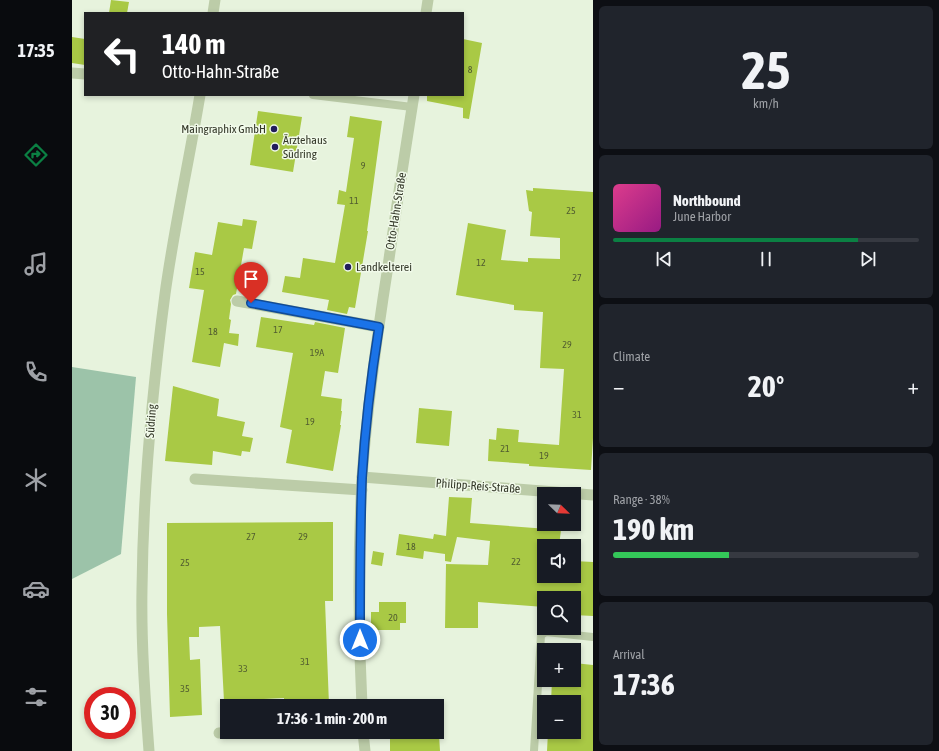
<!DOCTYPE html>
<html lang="en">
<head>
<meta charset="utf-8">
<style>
	body { margin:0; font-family:"Asap Condensed",sans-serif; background:#20242c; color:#f1f3f6; height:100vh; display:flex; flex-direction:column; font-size:15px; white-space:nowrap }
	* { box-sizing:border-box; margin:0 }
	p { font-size:13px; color:#9ea1a6 }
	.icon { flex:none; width:22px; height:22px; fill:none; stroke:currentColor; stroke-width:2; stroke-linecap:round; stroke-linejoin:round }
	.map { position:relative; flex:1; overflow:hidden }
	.drawer { display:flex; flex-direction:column; gap:6px; padding:6px; background:#0d0f14; width:346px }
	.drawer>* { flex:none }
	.guide { position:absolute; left:12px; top:12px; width:380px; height:84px; border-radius:0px; box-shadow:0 2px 6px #0003; background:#202124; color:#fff; overflow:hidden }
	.needle { width:26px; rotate:113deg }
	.buttons { position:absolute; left:465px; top:487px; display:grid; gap:8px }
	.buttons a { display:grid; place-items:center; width:44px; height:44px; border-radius:0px; background:#171b24; box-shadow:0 2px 6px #0003; font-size:20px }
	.speed { position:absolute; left:12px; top:687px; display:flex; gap:8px; font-size:20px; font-weight:700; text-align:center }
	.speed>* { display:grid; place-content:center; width:52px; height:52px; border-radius:50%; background:#171b24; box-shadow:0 2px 6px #0003; line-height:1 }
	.speed .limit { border:6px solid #d22; background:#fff; color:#111 }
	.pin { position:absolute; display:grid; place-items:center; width:34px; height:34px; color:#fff; margin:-41px -17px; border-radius:50% 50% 50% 0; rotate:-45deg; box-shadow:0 0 4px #0007 }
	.pin .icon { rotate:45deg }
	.me { position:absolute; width:44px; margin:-22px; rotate:0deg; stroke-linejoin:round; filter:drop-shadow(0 0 3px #0008) }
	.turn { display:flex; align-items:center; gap:14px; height:84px; padding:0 12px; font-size:18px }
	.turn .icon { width:52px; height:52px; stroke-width:2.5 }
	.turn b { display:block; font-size:28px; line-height:34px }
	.big { font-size:30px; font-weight:700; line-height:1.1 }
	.drawer .tile { flex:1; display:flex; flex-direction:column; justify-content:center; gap:6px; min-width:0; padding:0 14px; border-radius:6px; background:#20242c }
	.drawer .dial { align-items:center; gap:0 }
	.dial b { font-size:52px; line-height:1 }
	.song { display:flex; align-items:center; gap:12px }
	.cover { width:48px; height:48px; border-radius:6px; background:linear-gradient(135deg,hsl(330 70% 55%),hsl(310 70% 35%)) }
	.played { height:4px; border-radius:2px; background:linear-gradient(90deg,#0b8043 80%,#363941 80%) }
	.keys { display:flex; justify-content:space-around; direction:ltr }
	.heat { display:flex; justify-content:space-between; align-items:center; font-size:22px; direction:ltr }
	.charge { height:6px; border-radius:3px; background:linear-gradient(90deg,#34c759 38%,#363941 0) }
	.trip { position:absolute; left:148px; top:699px; width:224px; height:40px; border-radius:0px; background:#171b24; box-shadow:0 2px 6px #0003; font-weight:700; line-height:40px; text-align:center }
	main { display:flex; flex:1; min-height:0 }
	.tab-bar { display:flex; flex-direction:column; width:72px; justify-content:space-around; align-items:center; background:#090b0e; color:#9ea1a6 }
	.tab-bar .icon { width:28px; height:28px }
	.tab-bar .active { color:#0b8043 }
	.tab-bar b { font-size:18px; color:#f1f3f6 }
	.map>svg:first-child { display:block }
	.green { fill:#9cc3a9 }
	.building { fill:#a9c945 }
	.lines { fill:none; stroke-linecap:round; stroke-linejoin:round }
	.service { stroke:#bccca8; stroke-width:8 }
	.minor { stroke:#bccca8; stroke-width:11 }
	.route-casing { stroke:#114b97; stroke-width:10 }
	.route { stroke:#1a73e8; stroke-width:7 }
	.poi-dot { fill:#211d5b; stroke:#f1faea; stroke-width:1.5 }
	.labels { text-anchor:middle; stroke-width:3; stroke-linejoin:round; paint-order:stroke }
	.number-label { font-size:10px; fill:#515c30 }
	.poi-label { font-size:12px; fill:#343829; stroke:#f1faea; text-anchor:start }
	.street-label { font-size:12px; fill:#343829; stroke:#f1faea }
</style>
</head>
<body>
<main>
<nav class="tab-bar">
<b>17:35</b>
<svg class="icon active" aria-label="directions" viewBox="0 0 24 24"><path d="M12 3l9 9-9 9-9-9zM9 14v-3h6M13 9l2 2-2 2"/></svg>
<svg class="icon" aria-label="music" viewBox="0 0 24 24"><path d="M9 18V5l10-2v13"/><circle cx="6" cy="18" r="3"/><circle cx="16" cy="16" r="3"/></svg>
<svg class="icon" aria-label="phone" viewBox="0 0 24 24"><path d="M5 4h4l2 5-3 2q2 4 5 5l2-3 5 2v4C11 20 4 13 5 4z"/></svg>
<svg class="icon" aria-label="climate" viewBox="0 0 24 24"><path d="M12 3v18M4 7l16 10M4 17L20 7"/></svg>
<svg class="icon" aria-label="car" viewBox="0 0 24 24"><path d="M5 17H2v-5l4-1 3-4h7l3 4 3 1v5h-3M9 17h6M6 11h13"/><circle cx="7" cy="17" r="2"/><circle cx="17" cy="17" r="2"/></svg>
<svg class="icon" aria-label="filters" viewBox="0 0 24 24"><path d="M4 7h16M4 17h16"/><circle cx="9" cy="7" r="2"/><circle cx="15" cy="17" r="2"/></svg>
</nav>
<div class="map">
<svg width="521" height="751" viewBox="0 0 521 751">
	<rect width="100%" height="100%" fill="#e7f3dd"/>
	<path class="green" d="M0 367 64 377 49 554 0 579Z"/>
	<g class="building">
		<path d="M39 0 57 2 55 13H37Z"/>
		<path d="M0 37 13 39V65L0 63Z"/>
		<path d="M391 39 410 43 397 119 391 118V108L355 101V95H391Z"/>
		<path d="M186 111 230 117 221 172 178 165Z"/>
		<path d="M278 116 310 121 295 231H296L283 308 277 307 275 314 255 310 257 300 210 292 213 276 228 278 231 258 263 263 273 205 265 204 267 190 274 192 282 138 275 137Z"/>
		<path d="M461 188 521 192V438L519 470 457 466V464L416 461 417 439 424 440 425 428 447 430 446 442 487 445 492 369 468 368 471 312 442 310V305L384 295 396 223 434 230 429 260 456 262V258L488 259V238L458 236 460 212 457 211 454 190 461 191Z"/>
		<path d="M171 219 185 221 180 249 172 248 164 294 161 295 158 300 159 304 157 319 159 320 157 333 167 334 166 346 152 343 148 367 120 362 132 290 117 288 123 252 140 255 146 222 170 226Z"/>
		<path d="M189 317 242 325 243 322 273 328 266 373 253 371 249 396 270 399 269 411H270L268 425H269L261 471 214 463 220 430 208 427 221 353 184 347Z"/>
		<path d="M101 386 147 399 145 416 173 422 170 436 181 438 178 452 170 451 169 456 141 451 140 465 93 461Z"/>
		<path d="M347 408 380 411 377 446 344 443Z"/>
		<path d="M377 497 400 498 398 523 489 530 487 546H472V576H502V561L521 562V616L502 615V598H472V607L406 602V628H373L374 564 416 565 418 541 385 537 379 562 373 561V554L352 551 351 559 324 555 327 534 361 539 362 534 374 536Z"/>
		<path d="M261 522V601H253L257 705 212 706V698L152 701 148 626 127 627V637H117L118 660 128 659 130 715 98 717 95 614V523Z"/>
		<path d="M301 551 312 553 310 566 299 564Z"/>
		<path d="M307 602H334V623H328V630H299V612H307Z"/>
		<path d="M502 663 521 665V751H475L476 732H502V702H479L480 680H502Z"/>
		<path d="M367 735 368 751H318V737Z"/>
	</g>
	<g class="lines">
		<g class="service">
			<path d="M241 95 340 107"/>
			<path d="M462 751 469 635 474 632 521 637"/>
		</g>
		<g class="minor">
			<path d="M141 13 143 0"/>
			<path d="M354 13 356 0"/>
			<path d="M0 73 13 74"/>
			<path d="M165 301 307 327"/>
			<path d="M290 477 521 495"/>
			<path d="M123 479 290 490"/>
			<path d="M290 706C286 630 286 553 290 478 295 407 305 336 316 266 324 209 333 152 342 95"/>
			<path d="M291 732 293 751"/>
			<path d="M147 733 157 732"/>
			<path d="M77 751C73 697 69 643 70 589 71 490 80 392 93 294 102 228 117 161 128 95"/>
		</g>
	</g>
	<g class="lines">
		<g class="route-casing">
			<path id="route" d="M179 303 307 327C299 377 293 428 290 478 288 532 288 586 288 640"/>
		</g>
		<use href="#route" class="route"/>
	</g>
	<g class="poi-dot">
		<circle cx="202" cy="129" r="4"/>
		<circle cx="203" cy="147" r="4"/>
		<circle cx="276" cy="267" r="4"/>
	</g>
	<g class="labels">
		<g class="number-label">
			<text x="398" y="73">8</text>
			<text x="291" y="169">9</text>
			<text x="282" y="204">11</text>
			<text x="499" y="214">25</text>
			<text x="409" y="266">12</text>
			<text x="128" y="275">15</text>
			<text x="505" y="281">27</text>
			<text x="206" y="333">17</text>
			<text x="141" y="335">18</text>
			<text x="495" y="348">29</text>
			<text x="245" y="356">19A</text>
			<text x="505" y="418">31</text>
			<text x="238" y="425">19</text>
			<text x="433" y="452">21</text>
			<text x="472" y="459">19</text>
			<text x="179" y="540">27</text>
			<text x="231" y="540">29</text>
			<text x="339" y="550">18</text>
			<text x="444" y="565">22</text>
			<text x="113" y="566">25</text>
			<text x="321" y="621">20</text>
			<text x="233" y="665">31</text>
			<text x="171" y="672">33</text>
			<text x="113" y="692">35</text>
		</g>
		<g class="poi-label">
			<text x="194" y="133" text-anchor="end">Maingraphix GmbH</text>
			<text x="211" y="144">Ärztehaus<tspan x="211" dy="14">Südring</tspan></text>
			<text x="284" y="271">Landkelterei</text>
		</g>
		<g class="street-label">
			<text transform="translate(324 211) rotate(-81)" y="4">Otto-Hahn-Straße</text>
			<text transform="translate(79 421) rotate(-86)" y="4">Südring</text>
			<text transform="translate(406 486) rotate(4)" y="4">Philipp-Reis-Straße</text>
		</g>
	</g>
</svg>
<div class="buttons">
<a><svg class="needle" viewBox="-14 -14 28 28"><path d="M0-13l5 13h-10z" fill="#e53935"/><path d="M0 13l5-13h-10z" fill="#9ea1a6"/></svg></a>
<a><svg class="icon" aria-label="sound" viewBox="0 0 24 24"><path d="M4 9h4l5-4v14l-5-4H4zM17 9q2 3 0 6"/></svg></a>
<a><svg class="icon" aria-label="search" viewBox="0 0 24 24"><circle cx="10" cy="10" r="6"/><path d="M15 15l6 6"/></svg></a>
<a>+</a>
<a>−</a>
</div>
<div class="speed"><div class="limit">30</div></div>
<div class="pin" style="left:179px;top:303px;background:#d93025"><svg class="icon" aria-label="arrive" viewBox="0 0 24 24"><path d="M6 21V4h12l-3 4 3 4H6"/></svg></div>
<svg class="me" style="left:288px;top:640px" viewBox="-20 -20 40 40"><circle r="17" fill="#1a73e8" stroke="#fff" stroke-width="3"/><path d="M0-11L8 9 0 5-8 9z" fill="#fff"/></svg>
<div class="trip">17:36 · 1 min · 200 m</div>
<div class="guide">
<div class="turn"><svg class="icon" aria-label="left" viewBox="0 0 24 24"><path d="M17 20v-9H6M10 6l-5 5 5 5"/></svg><div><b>140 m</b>Otto-Hahn-Straße</div></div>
</div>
</div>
<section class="drawer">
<div class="tile dial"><b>25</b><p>km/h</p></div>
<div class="tile">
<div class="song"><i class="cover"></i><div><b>Northbound</b><p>June Harbor</p></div></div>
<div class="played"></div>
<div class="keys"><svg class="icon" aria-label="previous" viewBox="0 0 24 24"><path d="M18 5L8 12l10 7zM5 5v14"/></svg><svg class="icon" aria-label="pause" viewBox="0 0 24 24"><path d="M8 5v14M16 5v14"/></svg><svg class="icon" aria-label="next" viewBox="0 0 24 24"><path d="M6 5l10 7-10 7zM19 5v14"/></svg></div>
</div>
<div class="tile"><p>Climate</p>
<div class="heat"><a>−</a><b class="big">20°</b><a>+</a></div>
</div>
<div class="tile"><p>Range · 38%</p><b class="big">190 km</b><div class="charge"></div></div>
<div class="tile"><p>Arrival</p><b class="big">17:36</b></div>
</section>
</main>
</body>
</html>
